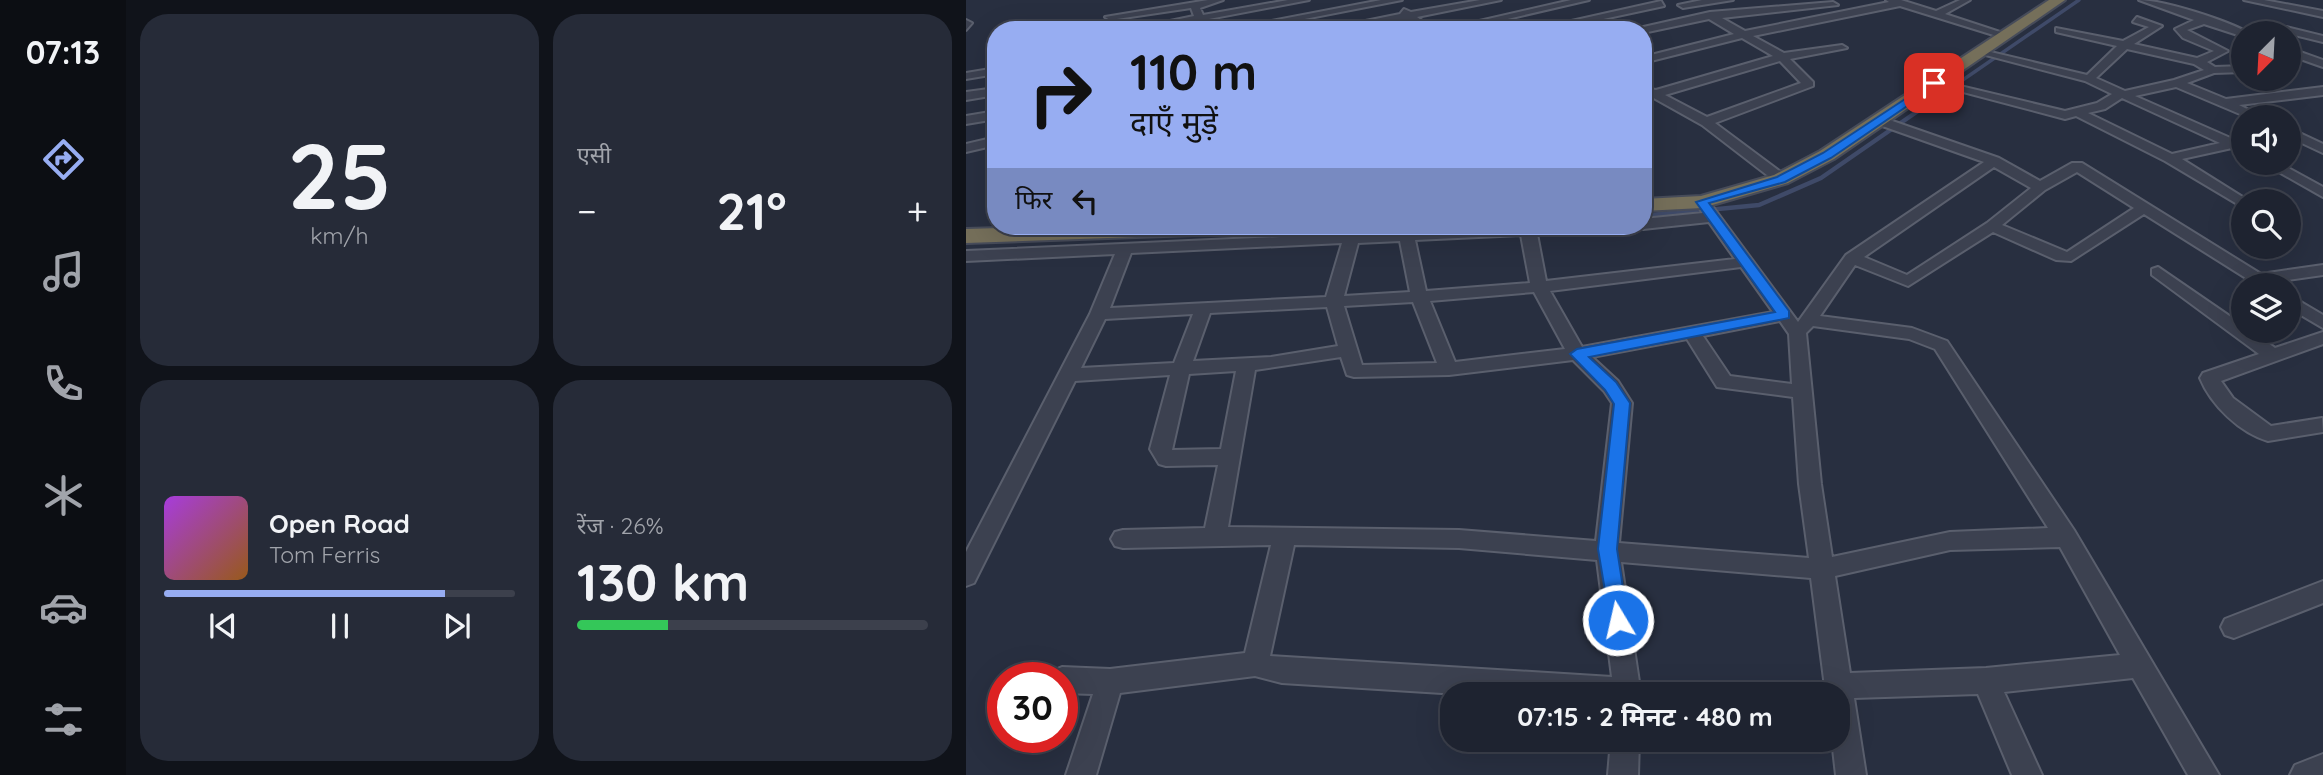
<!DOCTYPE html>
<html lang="hi">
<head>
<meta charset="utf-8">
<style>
	body { margin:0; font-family:Quicksand,"Noto Sans Devanagari",sans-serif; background:#262b38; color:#f1f3f6; height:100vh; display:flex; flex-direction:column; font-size:26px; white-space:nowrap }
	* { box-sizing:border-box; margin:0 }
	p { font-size:23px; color:#a1a4ab }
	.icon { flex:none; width:38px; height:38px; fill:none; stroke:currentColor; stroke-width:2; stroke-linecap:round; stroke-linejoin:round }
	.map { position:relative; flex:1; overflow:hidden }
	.drawer { display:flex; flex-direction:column; gap:14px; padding:14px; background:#10131a; width:840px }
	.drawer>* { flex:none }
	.top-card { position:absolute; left:21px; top:21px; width:665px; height:214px; border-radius:28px; box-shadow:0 7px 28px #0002,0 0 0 2px #3c404c; background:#97adf2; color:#111; overflow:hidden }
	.needle { width:46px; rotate:204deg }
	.buttons { position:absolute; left:1265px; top:21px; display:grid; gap:14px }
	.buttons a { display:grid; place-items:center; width:70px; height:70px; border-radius:50%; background:#1e2330; box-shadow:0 7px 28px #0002,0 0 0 2px #3c404c; font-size:35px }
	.speed { position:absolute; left:21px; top:662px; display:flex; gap:14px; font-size:35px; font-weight:700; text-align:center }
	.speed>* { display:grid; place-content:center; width:91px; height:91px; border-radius:50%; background:#1e2330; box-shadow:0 7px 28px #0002,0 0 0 2px #3c404c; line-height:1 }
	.speed .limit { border:10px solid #d22; background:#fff; color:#111 }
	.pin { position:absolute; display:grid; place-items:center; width:60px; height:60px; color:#fff; margin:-30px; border-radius:14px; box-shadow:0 4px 10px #0006 }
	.me { position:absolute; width:77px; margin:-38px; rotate:351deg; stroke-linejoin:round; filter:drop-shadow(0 0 5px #0008) }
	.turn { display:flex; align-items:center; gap:24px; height:147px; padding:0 28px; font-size:32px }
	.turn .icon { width:91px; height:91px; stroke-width:2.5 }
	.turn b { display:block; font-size:49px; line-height:60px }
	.then { display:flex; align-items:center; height:66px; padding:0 28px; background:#0003; gap:14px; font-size:26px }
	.big { font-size:52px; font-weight:700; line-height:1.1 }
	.drawer .tile { flex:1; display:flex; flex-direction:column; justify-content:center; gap:10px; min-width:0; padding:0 24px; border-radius:28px; background:#262b38 }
	.drawer .dial { align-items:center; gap:0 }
	.dial b { font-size:91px; line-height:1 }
	.song { display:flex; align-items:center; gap:21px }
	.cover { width:84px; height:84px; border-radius:10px; background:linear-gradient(135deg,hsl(280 70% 55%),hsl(30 70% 35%)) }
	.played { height:7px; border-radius:4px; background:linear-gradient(90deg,#97adf2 80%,#3c404c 80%) }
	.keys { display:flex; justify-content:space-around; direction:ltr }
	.heat { display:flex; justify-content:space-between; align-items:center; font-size:38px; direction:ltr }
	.charge { height:10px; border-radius:5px; background:linear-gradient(90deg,#34c759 26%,#3c404c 0) }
	.drawer .tiles { flex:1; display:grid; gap:14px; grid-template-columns:repeat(2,1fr) }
	.trip { position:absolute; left:474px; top:682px; width:410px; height:70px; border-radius:28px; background:#1e2330; box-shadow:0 7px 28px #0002,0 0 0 2px #3c404c; font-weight:700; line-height:70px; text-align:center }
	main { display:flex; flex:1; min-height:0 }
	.dock { display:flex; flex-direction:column; width:126px; justify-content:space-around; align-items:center; background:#0c0e13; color:#a1a4ab }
	.dock .icon { width:49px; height:49px }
	.dock .on { color:#97adf2 }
	.dock b { font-size:32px; color:#f1f3f6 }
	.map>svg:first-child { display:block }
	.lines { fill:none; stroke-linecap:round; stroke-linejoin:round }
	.stream-far2 { stroke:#3f4a68; stroke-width:3.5 }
	.stream-far1 { stroke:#3f4a68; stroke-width:4.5 }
	.stream { stroke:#3f4a68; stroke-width:5 }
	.minor-casing { stroke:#5a5f6d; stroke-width:4 }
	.highway-casing { stroke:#474c5a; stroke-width:4 }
	.minor { fill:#3c4150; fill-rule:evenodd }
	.highway { fill:#756f5a; fill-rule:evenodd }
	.route { fill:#1a73e8; stroke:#114b97; stroke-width:2 }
</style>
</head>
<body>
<main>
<nav class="dock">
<b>07:13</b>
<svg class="icon on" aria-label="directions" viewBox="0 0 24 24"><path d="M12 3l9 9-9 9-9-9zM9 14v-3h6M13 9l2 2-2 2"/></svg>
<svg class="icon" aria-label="music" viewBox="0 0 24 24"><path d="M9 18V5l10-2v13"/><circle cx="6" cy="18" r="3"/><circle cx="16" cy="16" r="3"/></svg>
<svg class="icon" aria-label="phone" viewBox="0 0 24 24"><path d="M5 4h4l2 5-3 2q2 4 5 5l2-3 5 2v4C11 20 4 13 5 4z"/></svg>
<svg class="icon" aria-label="climate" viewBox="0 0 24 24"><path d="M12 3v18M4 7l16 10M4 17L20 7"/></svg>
<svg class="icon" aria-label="car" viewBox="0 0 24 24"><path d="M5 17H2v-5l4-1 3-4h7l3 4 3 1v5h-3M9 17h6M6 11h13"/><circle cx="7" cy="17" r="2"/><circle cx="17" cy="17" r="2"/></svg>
<svg class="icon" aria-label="filters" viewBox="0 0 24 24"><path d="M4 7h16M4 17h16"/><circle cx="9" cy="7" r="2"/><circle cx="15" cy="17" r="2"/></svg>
</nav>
<section class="drawer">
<div class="tiles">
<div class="tile dial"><b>25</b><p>km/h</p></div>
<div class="tile"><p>एसी</p>
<div class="heat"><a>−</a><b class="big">21°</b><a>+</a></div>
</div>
<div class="tile">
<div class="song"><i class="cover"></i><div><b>Open Road</b><p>Tom Ferris</p></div></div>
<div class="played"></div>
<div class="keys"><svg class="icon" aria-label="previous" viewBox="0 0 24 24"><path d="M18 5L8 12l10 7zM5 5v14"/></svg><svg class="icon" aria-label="pause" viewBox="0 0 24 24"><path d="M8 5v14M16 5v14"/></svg><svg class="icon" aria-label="next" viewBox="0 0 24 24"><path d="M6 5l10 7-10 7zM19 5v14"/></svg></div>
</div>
<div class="tile"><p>रेंज · 26%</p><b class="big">130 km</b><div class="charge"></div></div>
</div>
</section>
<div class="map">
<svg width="1357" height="775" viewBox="0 0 1357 775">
	<rect width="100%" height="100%" fill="#282f40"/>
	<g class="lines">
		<path class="stream-far2" d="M975 95 1113 0"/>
		<path class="stream-far1" d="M711 213 793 205 855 178 978 93"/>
		<g class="stream">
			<path d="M677 216 730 211"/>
			<path d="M282 231 425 226"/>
		</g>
		<g class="minor-casing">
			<g id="minor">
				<path d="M242 0H257L234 8 237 15 322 0H343L185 30H161L228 16 225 8 144 20 139 17Z"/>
				<path d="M415 0H436L282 30H259Z"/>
				<path d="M514 0H535L451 17 469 30H457L441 19 379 30H355L434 14 438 9 445 12Z"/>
				<path d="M605 0H623L494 30H474Z"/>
				<path d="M736 0H767L717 8 712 5Z"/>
				<path d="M920 0H935L970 11 994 0H1004L979 14 1043 35 1034 37 934 6 787 36 818 53 876 45 881 48 824 59 847 82V86L749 123 820 176V182H810L736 125 677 92 678 88 690 90 807 56 776 38 677 63V57L768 34 743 19 677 33 673 28 744 12 867 2 872 5 756 18 779 31 923 2ZM814 61 835 83 741 117 699 95Z"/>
				<path d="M1173 0C1198 0 1262 21 1283 33H1278V37L1238 24 1221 30 1262 51 1241 62 1249 67 1278 66V72L1248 73 1221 83 1260 99 1357 87V95L1273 105 1297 117H1281L1210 87 1169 96 1278 144V153L1266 148 1216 159 1283 201H1278V208L1199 161 1110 116 1099 119 963 83 969 80 1099 111 1131 103 1146 94 1119 81 1012 53V49L1121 75 1151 46 1090 32V28L1157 41 1183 27 1167 22 1171 17 1196 26 1168 44 1231 58 1248 51 1217 38 1209 29 1228 20ZM1161 49 1228 64 1238 70 1208 80 1159 91 1130 78ZM1156 98 1254 143 1206 154 1122 113 1139 109Z"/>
				<path d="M1278 0H1298L1357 11V17Z"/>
				<path d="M695 1 698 6 586 30H565Z"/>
				<path d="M0 20 6 23 0 30Z"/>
				<path d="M1320 27 1357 36V42L1316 32V28Z"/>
				<path d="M1323 48 1357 60V67L1323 55Z"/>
				<path d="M30 68V74L0 79V73Z"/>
				<path d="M30 88V95L0 100V92Z"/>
				<path d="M30 111V119L0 124V116Z"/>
				<path d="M912 116 1033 158 1074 181 1106 163H1116L1295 274 1357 265V275L1308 282 1310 285H1291L1178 214 1105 261 1090 260 1027 232 942 286 889 265 854 316 946 328 981 341 1108 530 1253 775H1222L1167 678 1038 692 1076 775H1046L1012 694 888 698 900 775H870L866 740H872V695H860L845 578 655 562 675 695H508L316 683 289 676 154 693 130 775H100L127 694 96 693V677H84L87 671 96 667 144 669 279 653 305 545 157 548 149 546 145 539 149 532 157 530 239 528 252 465 200 466 193 464 184 449 204 375 109 381 8 583 0 586V552L124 314 149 254 0 261V251L558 226H659L652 231 571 234 580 281 769 259 743 222 677 229 671 226H677V219L737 213 729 202 736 198 741 199 832 322 880 255 1018 162 908 123 906 120ZM1028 167 1065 188 1021 223 941 275 898 257ZM1111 172 1168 208 1101 252 1036 225 1079 190ZM555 235 564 283 460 291 449 240ZM434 241 444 292 378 296 392 243ZM376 243 360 297 144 308 165 253ZM775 267 807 312 616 347 584 291ZM568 292 599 349 489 362 464 301ZM447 302 471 363 396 365 378 306ZM361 307 372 346 305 357 227 361 244 313ZM227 314 208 363 115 368 139 319ZM814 321 823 334 826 384 764 376 737 336ZM847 326 943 339 969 349 1082 528 984 532 866 557 855 484 840 333ZM721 339 751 387 827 397 833 484 843 558 653 543 666 403 652 381 626 357ZM375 357 381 375 388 377 483 375 607 360 638 391 646 403 630 541 493 530 262 527 289 370ZM270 371 255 449 206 450 223 374ZM328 545 493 548 631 560 646 677 304 656ZM1094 547 1154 655 1020 668 884 673 869 576 984 550Z"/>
				<path d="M1323 128 1357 144V153L1323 137Z"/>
				<path d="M30 137V145L0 152V144Z"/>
				<path d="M1297 163H1313L1357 187V197Z"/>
				<path d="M1192 267 1278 326V331H1285L1309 348 1357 332V344L1255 381 1267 398 1305 426 1356 418 1357 432 1302 441C1274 433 1245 405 1234 378L1237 373 1293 354 1186 275V269Z"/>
				<path d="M1323 295 1357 315V328L1323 308Z"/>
				<path d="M1357 581V603L1268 638 1259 635 1255 627 1259 619Z"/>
				<path d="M645 740H673L672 775H642Z"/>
				<path d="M1357 754V775H1324L1329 765Z"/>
			</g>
		</g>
		<g class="highway-casing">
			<g id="highway">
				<path d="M1083 0H1099L868 159 822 183 736 208 677 211V199L735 196 808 175 854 151Z"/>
				<path d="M101 226H295L284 233 0 243V229Z"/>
			</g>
		</g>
		<use href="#minor" class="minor"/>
		<use href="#highway" class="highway"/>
	</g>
	<path class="route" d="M968 80 972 85 865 158 819 182 743 203 823 311V318L623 357 650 382 664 403 651 549 662 620 659 627 652 629 645 627 632 549 648 404 639 390 604 354 611 349 809 312 730 202 811 177 857 153Z"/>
</svg>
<div class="buttons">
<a><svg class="needle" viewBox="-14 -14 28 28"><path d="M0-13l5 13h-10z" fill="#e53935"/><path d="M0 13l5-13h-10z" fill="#a1a4ab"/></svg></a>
<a><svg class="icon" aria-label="sound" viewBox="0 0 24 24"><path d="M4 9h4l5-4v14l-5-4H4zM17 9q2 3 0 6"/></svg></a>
<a><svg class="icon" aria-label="search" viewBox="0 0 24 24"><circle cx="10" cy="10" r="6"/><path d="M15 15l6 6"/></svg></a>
<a><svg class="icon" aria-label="layers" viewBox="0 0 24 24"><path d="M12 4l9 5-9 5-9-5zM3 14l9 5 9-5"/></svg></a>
</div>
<div class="speed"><div class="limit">30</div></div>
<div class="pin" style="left:968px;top:83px;background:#d93025"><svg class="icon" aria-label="arrive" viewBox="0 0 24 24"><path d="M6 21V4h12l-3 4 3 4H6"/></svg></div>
<svg class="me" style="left:652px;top:620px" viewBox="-20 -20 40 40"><circle r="17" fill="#1a73e8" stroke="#fff" stroke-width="3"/><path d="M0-11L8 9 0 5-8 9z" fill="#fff"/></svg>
<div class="trip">07:15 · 2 मिनट · 480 m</div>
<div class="top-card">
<div class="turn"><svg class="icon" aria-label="right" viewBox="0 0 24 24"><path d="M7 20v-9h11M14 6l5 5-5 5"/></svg><div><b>110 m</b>दाएँ मुड़ें</div></div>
<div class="then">फिर<svg class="icon" aria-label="left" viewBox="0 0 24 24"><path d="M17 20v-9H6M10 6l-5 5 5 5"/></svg></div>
</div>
</div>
</main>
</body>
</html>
